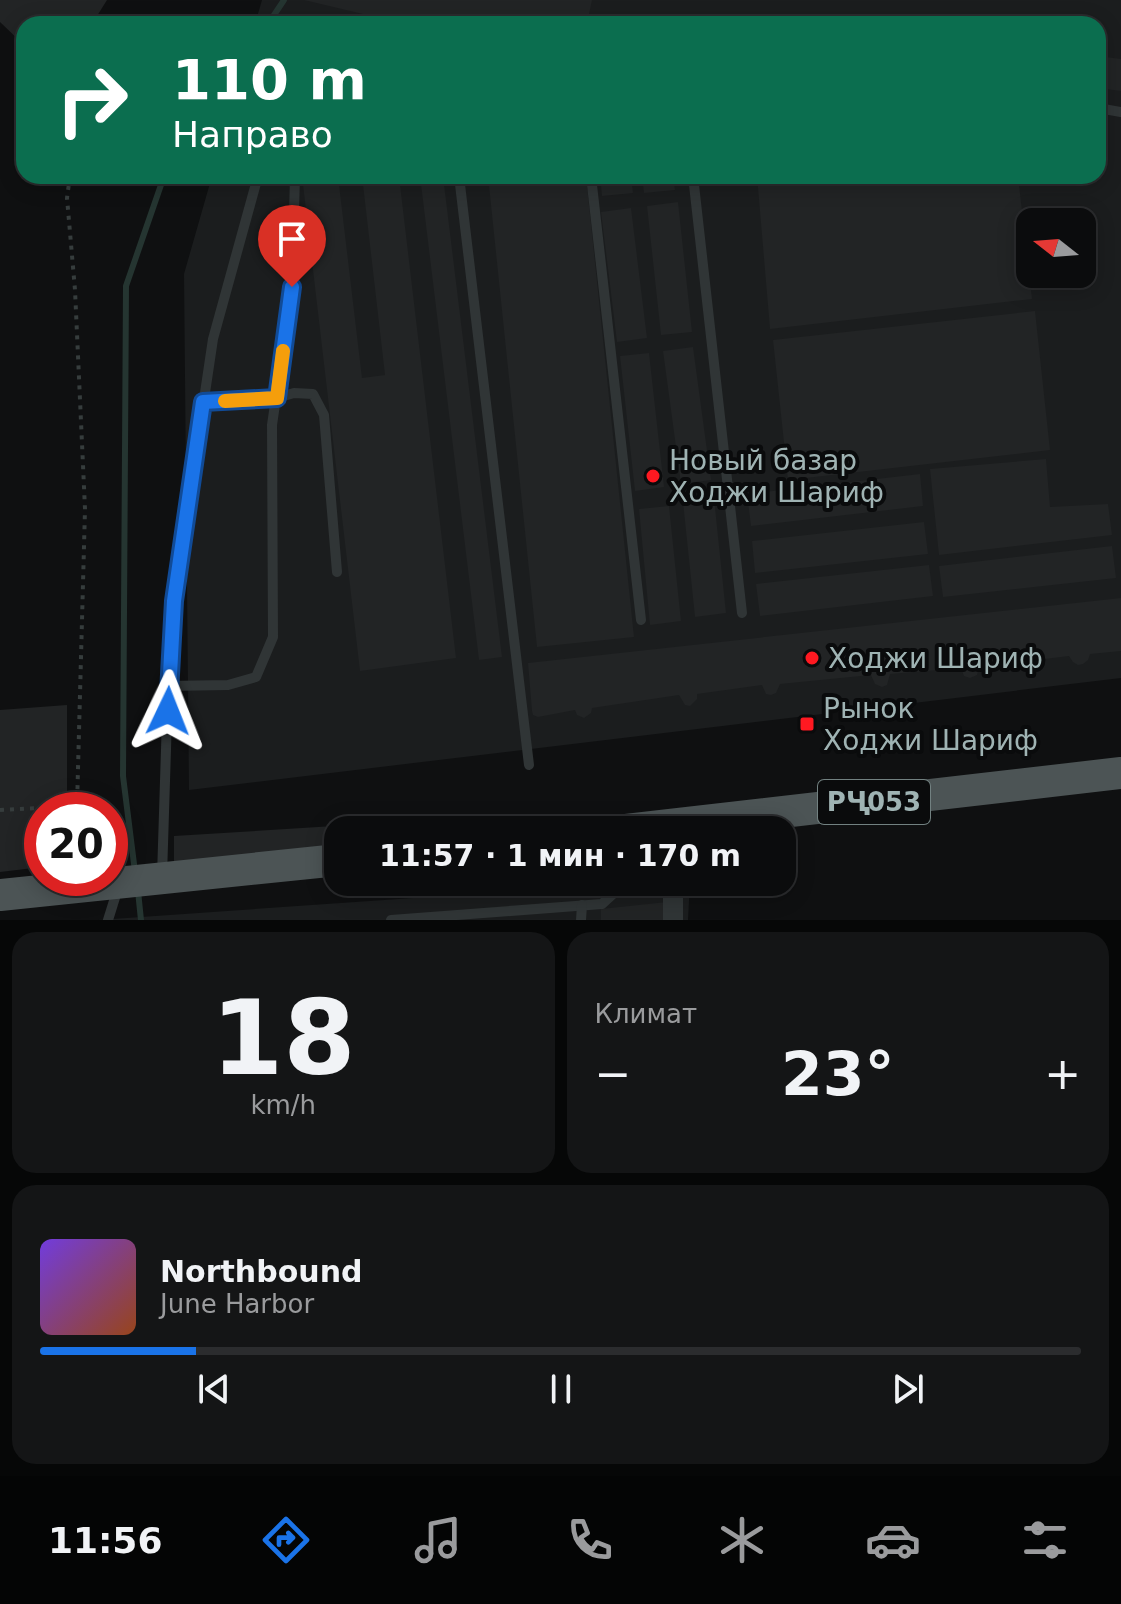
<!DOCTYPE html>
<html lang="ru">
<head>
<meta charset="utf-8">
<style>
	body { margin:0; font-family:"DejaVu Sans",sans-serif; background:#141516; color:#f1f3f6; height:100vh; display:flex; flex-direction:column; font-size:30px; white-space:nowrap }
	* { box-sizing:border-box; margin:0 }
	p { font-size:26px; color:#9a9b9d }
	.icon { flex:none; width:44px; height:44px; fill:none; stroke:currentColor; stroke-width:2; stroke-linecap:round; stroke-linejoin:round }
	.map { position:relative; height:920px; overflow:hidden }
	.panel { display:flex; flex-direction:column; gap:12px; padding:12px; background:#060707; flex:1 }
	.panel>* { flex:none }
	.banner { position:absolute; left:16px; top:16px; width:1090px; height:168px; border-radius:24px; box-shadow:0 4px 20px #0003,0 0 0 2px #2b2c2e; background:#0b6e4f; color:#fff; overflow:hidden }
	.needle { width:52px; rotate:287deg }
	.buttons { position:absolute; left:1016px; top:208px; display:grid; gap:16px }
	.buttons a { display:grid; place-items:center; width:80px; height:80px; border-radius:16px; background:#0b0c0d; box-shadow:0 4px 20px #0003,0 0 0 2px #2b2c2e; font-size:40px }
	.speed { position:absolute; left:24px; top:792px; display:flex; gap:16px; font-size:40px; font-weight:700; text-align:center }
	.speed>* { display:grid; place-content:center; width:104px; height:104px; border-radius:50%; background:#0b0c0d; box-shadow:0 4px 20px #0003,0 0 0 2px #2b2c2e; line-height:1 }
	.speed .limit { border:12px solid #d22; background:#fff; color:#111 }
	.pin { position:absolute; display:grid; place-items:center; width:68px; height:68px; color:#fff; margin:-82px -34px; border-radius:50% 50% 50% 0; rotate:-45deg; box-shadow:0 0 8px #0007 }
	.pin .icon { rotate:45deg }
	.me { position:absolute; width:88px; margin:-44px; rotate:2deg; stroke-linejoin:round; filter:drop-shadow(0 0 6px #0008) }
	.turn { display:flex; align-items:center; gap:28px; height:168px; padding:0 24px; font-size:36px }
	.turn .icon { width:104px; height:104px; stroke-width:2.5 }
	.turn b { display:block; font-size:56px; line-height:68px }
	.big { font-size:60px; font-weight:800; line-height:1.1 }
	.panel .widget { flex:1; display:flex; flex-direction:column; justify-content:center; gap:12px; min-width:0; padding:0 28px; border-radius:24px; background:#141516 }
	.panel .dial { align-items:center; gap:0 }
	.dial b { font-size:104px; line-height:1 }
	.song { display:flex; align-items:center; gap:24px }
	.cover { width:96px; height:96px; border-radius:12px; background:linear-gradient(135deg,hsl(260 70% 55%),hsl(20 70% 35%)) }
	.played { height:8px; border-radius:4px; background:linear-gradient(90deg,#1a73e8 15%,#2b2c2e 15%) }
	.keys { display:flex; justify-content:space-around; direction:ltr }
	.heat { display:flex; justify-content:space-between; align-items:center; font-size:44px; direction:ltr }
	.panel .tiles { flex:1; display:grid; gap:12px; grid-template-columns:1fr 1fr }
	.widget:last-child { grid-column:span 2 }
	.trip { position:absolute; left:324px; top:816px; width:472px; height:80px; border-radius:24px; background:#0b0c0d; box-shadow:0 4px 20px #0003,0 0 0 2px #2b2c2e; font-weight:800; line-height:80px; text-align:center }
	.menu { display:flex; height:128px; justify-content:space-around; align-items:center; background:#040505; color:#9a9b9d }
	.menu .icon { width:56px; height:56px }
	.menu .current { color:#1a73e8 }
	.menu b { font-size:36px; color:#f1f3f6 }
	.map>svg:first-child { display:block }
	.built { fill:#1b1d1e; fill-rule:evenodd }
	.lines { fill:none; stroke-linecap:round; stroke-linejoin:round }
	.stream { stroke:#253531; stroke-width:6 }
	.building { fill:#222425 }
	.path { stroke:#363d3d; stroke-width:4; stroke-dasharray:4 6; stroke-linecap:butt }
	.lane { stroke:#303536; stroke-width:10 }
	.street { stroke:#303536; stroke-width:20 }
	.primary { stroke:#4c5455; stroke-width:32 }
	.route-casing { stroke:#114b97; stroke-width:20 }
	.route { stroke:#1a73e8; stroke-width:14 }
	.slow { stroke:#f59e0b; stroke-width:14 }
	.poi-dot { fill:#ff1921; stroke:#0a0b0c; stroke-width:3 }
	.labels { text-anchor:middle; stroke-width:8; stroke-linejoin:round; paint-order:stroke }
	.shield { fill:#0a0b0c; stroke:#728181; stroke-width:2 }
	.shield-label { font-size:26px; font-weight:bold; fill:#9fb3b3 }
	.poi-label { font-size:28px; fill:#9fb3b3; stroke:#0a0b0c; text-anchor:start }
</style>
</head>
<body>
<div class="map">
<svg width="1121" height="920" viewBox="0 0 1121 920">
	<rect width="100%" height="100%" fill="#0f1011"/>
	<g class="built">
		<path d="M262 0H1121V678L189 790 184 274 212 176H1098V24H255ZM1030 222H1082V274H1030Z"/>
		<path d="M581 882H690L688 920H98L413 898Z"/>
	</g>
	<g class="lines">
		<g class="stream">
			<path d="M268 24 284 0"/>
			<path d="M135 872 123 776 126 286 162 182 166 176"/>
			<path d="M138 891 141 920"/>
		</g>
	</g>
	<g class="building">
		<path d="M0 0H107L92 24H24V45L0 22Z"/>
		<path d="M304 0H592L587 24H405Z"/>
		<path d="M775 16 818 22 817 24H774Z"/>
		<path d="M1098 56 1121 59V91L1098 88Z"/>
		<path d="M302 176H338L362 378 385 375 362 176H399L456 658 360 671Z"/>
		<path d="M420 176H443L502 657 479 660Z"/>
		<path d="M488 176H586L634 637 537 647Z"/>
		<path d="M600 176H631L633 193 602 196Z"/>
		<path d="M642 176H673L675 190 644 193Z"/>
		<path d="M709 176H741V183L710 186Z"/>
		<path d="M757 176H1018L1032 299 770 329Z"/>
		<path d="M678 202 692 332 661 335 647 206Z"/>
		<path d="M631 208 647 338 617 342 601 212Z"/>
		<path d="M1035 311 1050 450 788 480 773 340Z"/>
		<path d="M693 347 711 480 681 484 663 351Z"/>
		<path d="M649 353 664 487 635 491 620 356Z"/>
		<path d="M1046 459 1050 507 1108 504 1112 535 939 555 930 469Z"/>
		<path d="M920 474 923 506 751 526 747 494Z"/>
		<path d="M714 498 726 613 695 617 683 502Z"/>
		<path d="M669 506 681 621 650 625 639 509Z"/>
		<path d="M924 522 928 554 755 573 752 541Z"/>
		<path d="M1112 546 1116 578 943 597 939 566Z"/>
		<path d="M929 565 933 596 760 616 756 584Z"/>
		<path d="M1121 598V651L1090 654 1088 660 1083 664 1078 665 1073 662 1069 656 979 667 977 675 970 678 964 676 961 668 890 674 887 685 882 687 875 684 871 675 780 684 776 693 771 695 766 694 762 685 697 694V699L690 706 685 705 679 695 592 708 591 713 584 718 577 715 575 710 538 717 533 715 532 711 528 663Z"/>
		<path d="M67 705V810H42V867L0 872V710Z"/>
		<path d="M527 814 530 830H338V854L174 871V836Z"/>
		<path d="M667 902V920H601V909Z"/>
	</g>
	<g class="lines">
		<g class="path">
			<path d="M70 176 67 198 75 290 85 509 77 806"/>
			<path d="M0 810 77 806 78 810"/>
		</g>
		<g class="lane">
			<path d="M1098 108 1121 112"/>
			<path d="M459 176 529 765"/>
			<path d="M591 176 641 620"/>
			<path d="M693 176 742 613"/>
			<path d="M203 402 277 398 294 393 313 394 324 415 337 572"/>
			<path d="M168 686 228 685 256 677 273 637 272 425 292 287 295 176"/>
			<path d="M162 876 168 686 174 601 213 339 258 176"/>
			<path d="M108 920 118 888"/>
			<path d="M391 920 602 904 626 882"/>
			<path d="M581 920 582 905"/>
		</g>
		<path class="street" d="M673 920V882"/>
		<g class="primary">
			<path d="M626 830 1121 773"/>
			<path d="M0 895 338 860"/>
		</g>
	</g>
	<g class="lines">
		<g class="route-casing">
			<path id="route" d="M168 711 174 601 203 402 277 398 292 287"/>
		</g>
		<use href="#route" class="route"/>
		<path class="slow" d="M225 401 277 398 283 351"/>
	</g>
	<g class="poi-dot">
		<circle cx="653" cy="476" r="8"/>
		<circle cx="812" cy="658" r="8"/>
		<rect x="799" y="716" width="16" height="16" rx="4"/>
	</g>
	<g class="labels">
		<rect class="shield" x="818" y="780" width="112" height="44" rx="6"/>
		<g class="shield-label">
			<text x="874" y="811">РҶ053</text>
		</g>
		<g class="poi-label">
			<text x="669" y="470">Новый базар<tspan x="669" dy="32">Ходжи Шариф</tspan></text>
			<text x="828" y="668">Ходжи Шариф</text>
			<text x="823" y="718">Рынок<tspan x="823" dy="32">Ходжи Шариф</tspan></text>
		</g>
	</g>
</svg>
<div class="buttons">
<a><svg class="needle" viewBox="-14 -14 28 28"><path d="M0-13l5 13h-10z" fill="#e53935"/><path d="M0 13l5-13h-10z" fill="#9a9b9d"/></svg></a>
</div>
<div class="speed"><div class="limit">20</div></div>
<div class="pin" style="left:292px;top:287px;background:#d93025"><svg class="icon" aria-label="arrive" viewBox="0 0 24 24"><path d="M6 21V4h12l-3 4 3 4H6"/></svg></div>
<svg class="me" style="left:168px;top:711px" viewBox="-20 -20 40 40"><path d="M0-17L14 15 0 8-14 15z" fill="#1a73e8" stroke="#fff" stroke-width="4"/></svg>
<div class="trip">11:57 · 1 мин · 170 m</div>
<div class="banner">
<div class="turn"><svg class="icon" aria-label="right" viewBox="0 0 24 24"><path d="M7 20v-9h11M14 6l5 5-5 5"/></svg><div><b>110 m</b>Направо</div></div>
</div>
</div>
<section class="panel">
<div class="tiles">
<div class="widget dial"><b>18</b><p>km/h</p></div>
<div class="widget"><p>Климат</p>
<div class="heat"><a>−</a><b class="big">23°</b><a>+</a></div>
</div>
<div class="widget">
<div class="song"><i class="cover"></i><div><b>Northbound</b><p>June Harbor</p></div></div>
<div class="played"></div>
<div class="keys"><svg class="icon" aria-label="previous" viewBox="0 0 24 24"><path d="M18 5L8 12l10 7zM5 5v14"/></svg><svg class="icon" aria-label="pause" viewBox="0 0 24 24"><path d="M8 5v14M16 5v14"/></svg><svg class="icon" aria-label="next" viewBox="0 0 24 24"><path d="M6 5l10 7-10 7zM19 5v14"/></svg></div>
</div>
</div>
</section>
<nav class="menu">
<b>11:56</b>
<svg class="icon current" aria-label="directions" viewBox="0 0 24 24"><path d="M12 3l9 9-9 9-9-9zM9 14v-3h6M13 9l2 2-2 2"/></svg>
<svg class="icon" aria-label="music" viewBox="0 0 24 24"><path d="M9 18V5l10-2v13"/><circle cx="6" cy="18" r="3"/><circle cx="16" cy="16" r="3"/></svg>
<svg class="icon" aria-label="phone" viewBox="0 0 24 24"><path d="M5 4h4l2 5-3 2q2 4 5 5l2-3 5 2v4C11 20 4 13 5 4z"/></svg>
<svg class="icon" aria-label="climate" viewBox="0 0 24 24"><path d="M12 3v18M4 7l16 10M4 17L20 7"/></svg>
<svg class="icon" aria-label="car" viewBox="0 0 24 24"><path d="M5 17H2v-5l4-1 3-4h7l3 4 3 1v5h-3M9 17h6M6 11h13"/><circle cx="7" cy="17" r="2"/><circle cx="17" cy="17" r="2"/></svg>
<svg class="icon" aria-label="filters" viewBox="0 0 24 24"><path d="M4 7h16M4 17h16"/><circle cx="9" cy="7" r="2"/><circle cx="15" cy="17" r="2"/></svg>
</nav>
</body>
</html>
